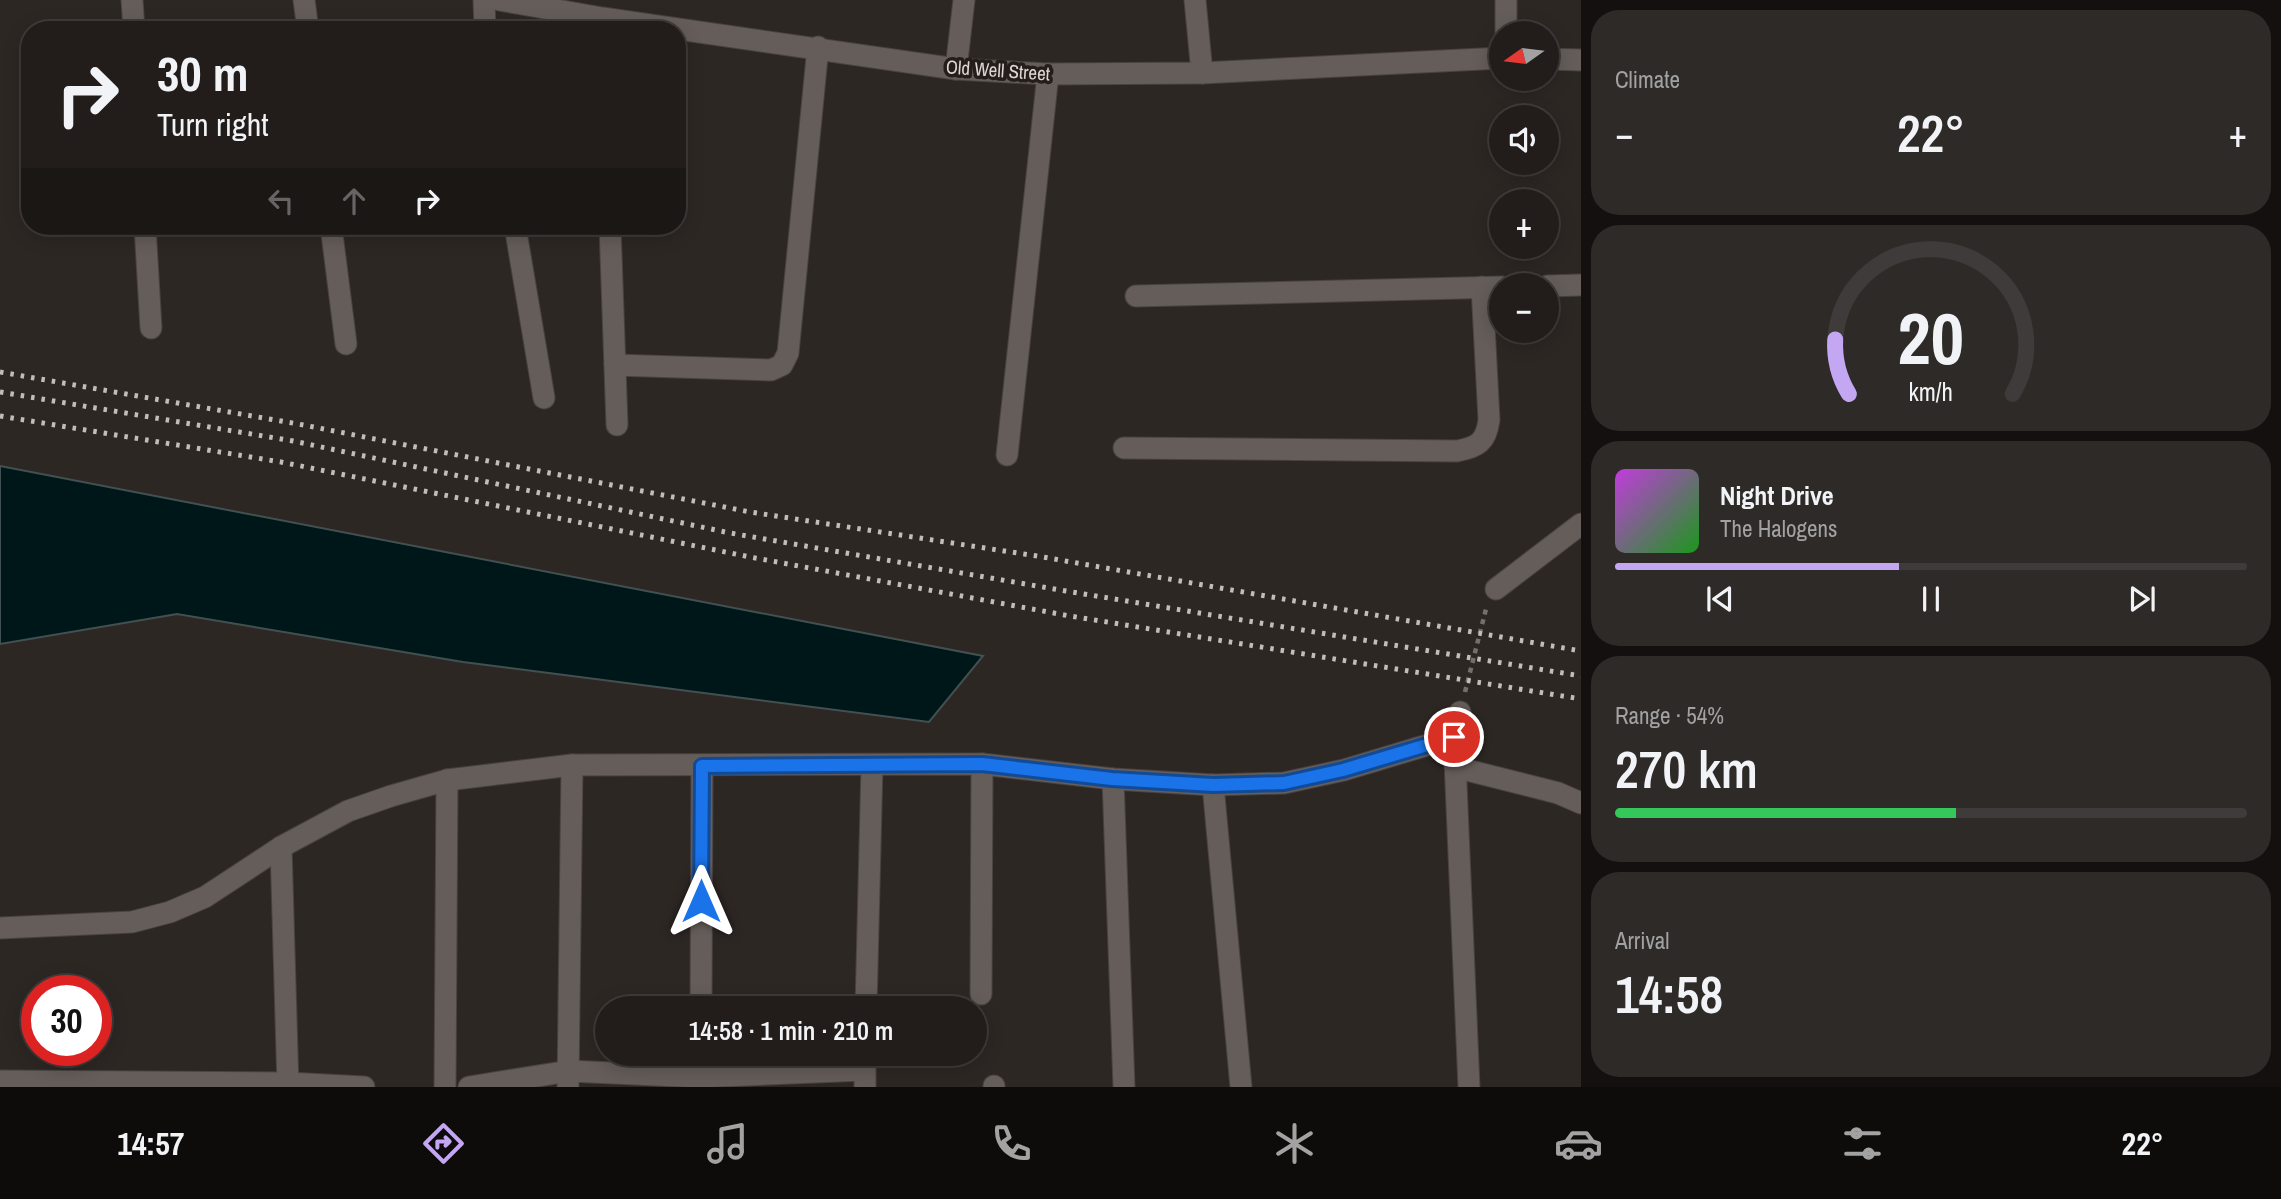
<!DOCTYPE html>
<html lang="en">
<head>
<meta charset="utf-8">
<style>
	body { margin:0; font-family:"Archivo Narrow",sans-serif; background:#2e2a28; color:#f1f3f6; height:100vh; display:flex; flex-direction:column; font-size:26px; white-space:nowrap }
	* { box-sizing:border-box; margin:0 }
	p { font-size:23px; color:#a2a2a3 }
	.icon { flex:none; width:38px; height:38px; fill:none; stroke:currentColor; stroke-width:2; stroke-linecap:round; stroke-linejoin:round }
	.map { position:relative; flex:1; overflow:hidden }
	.side { display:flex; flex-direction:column; gap:10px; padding:10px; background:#13100f; width:700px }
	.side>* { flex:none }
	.banner { position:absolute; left:21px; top:21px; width:665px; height:214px; border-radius:28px; box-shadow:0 4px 18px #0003,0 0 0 2px #3f3b3a; background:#221d1b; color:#f1f3f6; overflow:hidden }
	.needle { width:46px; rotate:256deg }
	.controls { position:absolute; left:1489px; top:21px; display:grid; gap:14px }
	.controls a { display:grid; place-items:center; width:70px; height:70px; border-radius:50%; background:#221d1b; box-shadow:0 4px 18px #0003,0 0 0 2px #3f3b3a; font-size:35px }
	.speed { position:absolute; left:21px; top:975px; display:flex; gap:14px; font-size:35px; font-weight:700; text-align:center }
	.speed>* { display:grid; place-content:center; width:91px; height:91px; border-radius:50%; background:#221d1b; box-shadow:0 4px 18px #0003,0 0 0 2px #3f3b3a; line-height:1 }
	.speed .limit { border:10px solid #d22; background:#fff; color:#111 }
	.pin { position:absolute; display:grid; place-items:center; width:60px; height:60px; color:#fff; margin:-30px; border:4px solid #fff; border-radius:50%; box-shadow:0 2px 7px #0007 }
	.me { position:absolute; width:77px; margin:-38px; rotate:0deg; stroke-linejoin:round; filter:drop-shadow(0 0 5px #0008) }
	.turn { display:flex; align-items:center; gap:24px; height:147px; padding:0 21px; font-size:32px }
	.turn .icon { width:91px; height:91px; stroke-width:2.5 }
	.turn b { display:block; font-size:49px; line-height:60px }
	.lanes { display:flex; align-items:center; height:66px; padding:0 21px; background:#0003; justify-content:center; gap:35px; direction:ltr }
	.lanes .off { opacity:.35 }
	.big { font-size:52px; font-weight:600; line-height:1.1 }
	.side .tile { flex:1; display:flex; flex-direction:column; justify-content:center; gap:10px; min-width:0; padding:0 24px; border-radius:28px; background:#2e2a28 }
	.side .dial { align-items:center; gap:0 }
	.dial svg { height:182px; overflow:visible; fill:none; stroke:#3f3b3a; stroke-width:7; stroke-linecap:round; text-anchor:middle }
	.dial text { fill:#f1f3f6; stroke:none }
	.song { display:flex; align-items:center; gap:21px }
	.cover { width:84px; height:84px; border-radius:10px; background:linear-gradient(135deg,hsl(290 70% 55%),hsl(120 70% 35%)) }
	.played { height:7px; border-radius:4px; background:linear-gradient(90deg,#c3a7f2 45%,#3f3b3a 45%) }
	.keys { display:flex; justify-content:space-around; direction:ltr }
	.heat { display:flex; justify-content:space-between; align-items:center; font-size:38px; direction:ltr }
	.charge { height:10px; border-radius:5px; background:linear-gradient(90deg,#34c759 54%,#3f3b3a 0) }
	.trip { position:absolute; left:595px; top:996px; width:392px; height:70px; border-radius:35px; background:#221d1b; box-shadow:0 4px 18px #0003,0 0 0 2px #3f3b3a; font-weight:600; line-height:70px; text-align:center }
	.tab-bar { display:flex; height:112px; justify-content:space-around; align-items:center; background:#0e0c0b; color:#a2a2a3 }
	.tab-bar .icon { width:49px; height:49px }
	.tab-bar .selected { color:#c3a7f2 }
	.tab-bar b { font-size:32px; color:#f1f3f6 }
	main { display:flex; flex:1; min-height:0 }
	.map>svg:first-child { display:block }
	.water { fill:#001719; stroke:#425051; stroke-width:2 }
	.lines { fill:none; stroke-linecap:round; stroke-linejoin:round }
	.street-casing { stroke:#484341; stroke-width:23 }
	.path { stroke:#756f6c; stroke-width:4.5; stroke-dasharray:5 5; stroke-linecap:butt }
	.street { stroke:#655d5a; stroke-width:21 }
	.rail { stroke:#c2bdbb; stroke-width:5; stroke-dasharray:3.5 7; stroke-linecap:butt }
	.route-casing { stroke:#114b97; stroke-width:18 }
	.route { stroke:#1a73e8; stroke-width:12 }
	.labels { text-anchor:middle; stroke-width:7; stroke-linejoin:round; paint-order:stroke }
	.street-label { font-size:19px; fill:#dbd6d4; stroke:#241d1a }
</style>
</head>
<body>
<main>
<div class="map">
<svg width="1581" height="1087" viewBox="0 0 1581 1087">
	<rect width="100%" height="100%" fill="#2d2724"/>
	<path class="water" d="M0 466 983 656 929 722 463 662 177 614 0 644Z"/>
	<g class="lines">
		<g class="street-casing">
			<g id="street">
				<path d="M132 0 134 30"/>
				<path d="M304 0 308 30"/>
				<path d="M484 0 485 30"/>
				<path d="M499 0 602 18 956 69 1048 74 1202 73 1502 58"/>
				<path d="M1195 0 1202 73"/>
				<path d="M1506 0V33"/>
				<path d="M1547 59 1581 60"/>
				<path d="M956 69 964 0"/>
				<path d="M145 226 151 328"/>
				<path d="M331 226 346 344"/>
				<path d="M515 226 544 398"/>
				<path d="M610 226 617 425"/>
				<path d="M1547 286 1581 285"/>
				<path d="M1136 296 1502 287"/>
				<path d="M615 365 771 370 782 365 788 353 818 47"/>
				<path d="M1124 448 1457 451C1478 447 1486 442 1489 420L1482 287"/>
				<path d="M1007 455 1048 74"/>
				<path d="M1496 589 1581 524"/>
				<path d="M1460 712 1454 737 1469 1087"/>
				<path d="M1455 767 1558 793 1581 803"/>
				<path d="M1113 779 1124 1087"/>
				<path d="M1213 785 1241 1087"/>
				<path d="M281 847 288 1087"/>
				<path d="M0 928 132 922 170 912 205 897 281 847 348 811 391 796 447 780 572 765 982 764 1113 779 1213 785 1284 783 1344 770 1454 737"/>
				<path d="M981 994 982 764"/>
				<path d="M701 1008 702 766"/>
				<path d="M866 1008 872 765"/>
				<path d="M865 1054V1087"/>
				<path d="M700 1077 701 1054"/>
				<path d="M0 1081 288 1083 364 1087"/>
				<path d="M994 1086V1087"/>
				<path d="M445 1087 447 780"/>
				<path d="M469 1087 569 1071 700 1077 864 1070"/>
				<path d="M568 1087 572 765"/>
			</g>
		</g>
		<path class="path" d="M1465 692 1486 609"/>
		<use href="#street" class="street"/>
		<g class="rail">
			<path d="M0 372 298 424 750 512 1037 556 1581 651"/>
			<path d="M0 392 293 441 730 533 1066 591 1581 676"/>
			<path d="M0 416 281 462 750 557 1070 616 1581 699"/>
		</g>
	</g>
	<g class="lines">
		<g class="route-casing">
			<path id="route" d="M701 901 702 766 982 764 1112 779 1213 785 1284 783 1343 770 1454 737"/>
		</g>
		<use href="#route" class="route"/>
	</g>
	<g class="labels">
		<g class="street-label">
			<text transform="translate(998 70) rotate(4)" y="7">Old Well Street</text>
		</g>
	</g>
</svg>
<div class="controls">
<a><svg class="needle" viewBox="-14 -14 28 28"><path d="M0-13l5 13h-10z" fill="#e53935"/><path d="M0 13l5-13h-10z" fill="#a2a2a3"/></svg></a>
<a><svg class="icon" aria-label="sound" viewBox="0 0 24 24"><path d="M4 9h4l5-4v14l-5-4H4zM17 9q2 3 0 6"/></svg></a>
<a>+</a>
<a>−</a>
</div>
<div class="speed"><div class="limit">30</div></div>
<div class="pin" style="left:1454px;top:737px;background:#d93025"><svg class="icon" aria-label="arrive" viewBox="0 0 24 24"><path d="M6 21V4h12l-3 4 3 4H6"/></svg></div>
<svg class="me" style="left:701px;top:901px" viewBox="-20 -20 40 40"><path d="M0-17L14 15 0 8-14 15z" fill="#1a73e8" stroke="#fff" stroke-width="4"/></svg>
<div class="trip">14:58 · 1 min · 210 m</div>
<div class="banner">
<div class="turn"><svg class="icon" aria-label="right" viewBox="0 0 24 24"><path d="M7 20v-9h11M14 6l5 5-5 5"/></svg><div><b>30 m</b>Turn right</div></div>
<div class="lanes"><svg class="icon off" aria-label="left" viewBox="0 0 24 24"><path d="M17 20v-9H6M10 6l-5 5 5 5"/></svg><svg class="icon off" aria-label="ahead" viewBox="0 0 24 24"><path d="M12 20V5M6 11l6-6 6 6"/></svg><svg class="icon" aria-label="right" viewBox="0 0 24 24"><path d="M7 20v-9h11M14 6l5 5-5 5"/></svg></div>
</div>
</div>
<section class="side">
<div class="tile"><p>Climate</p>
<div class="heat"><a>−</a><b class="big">22°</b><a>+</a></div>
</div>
<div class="tile dial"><svg viewBox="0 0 100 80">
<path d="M14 69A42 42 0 1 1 86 69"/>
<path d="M14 69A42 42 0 0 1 8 45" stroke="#c3a7f2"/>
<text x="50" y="56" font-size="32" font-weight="700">20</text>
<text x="50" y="72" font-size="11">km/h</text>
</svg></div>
<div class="tile">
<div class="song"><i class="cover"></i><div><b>Night Drive</b><p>The Halogens</p></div></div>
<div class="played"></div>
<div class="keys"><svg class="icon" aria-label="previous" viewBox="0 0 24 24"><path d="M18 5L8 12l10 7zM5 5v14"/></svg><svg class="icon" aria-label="pause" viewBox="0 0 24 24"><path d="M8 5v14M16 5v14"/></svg><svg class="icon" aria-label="next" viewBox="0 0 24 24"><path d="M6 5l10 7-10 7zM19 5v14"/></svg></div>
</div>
<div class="tile"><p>Range · 54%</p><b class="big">270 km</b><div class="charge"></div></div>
<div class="tile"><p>Arrival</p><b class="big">14:58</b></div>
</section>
</main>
<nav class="tab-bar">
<b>14:57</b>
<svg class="icon selected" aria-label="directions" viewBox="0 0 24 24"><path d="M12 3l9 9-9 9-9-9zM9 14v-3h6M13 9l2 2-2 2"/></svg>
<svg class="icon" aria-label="music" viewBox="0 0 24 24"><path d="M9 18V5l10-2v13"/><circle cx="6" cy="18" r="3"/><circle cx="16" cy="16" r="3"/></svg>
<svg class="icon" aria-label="phone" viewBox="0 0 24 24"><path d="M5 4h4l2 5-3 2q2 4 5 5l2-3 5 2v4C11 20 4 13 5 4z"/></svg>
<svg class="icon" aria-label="climate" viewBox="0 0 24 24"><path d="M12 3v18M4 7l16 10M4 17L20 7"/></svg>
<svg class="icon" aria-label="car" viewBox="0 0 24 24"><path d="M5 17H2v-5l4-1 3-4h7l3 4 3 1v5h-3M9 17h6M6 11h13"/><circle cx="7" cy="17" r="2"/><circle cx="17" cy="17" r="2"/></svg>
<svg class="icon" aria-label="filters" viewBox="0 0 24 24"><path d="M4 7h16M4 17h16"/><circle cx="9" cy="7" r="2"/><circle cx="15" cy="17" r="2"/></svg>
<b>22°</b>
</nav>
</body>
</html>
